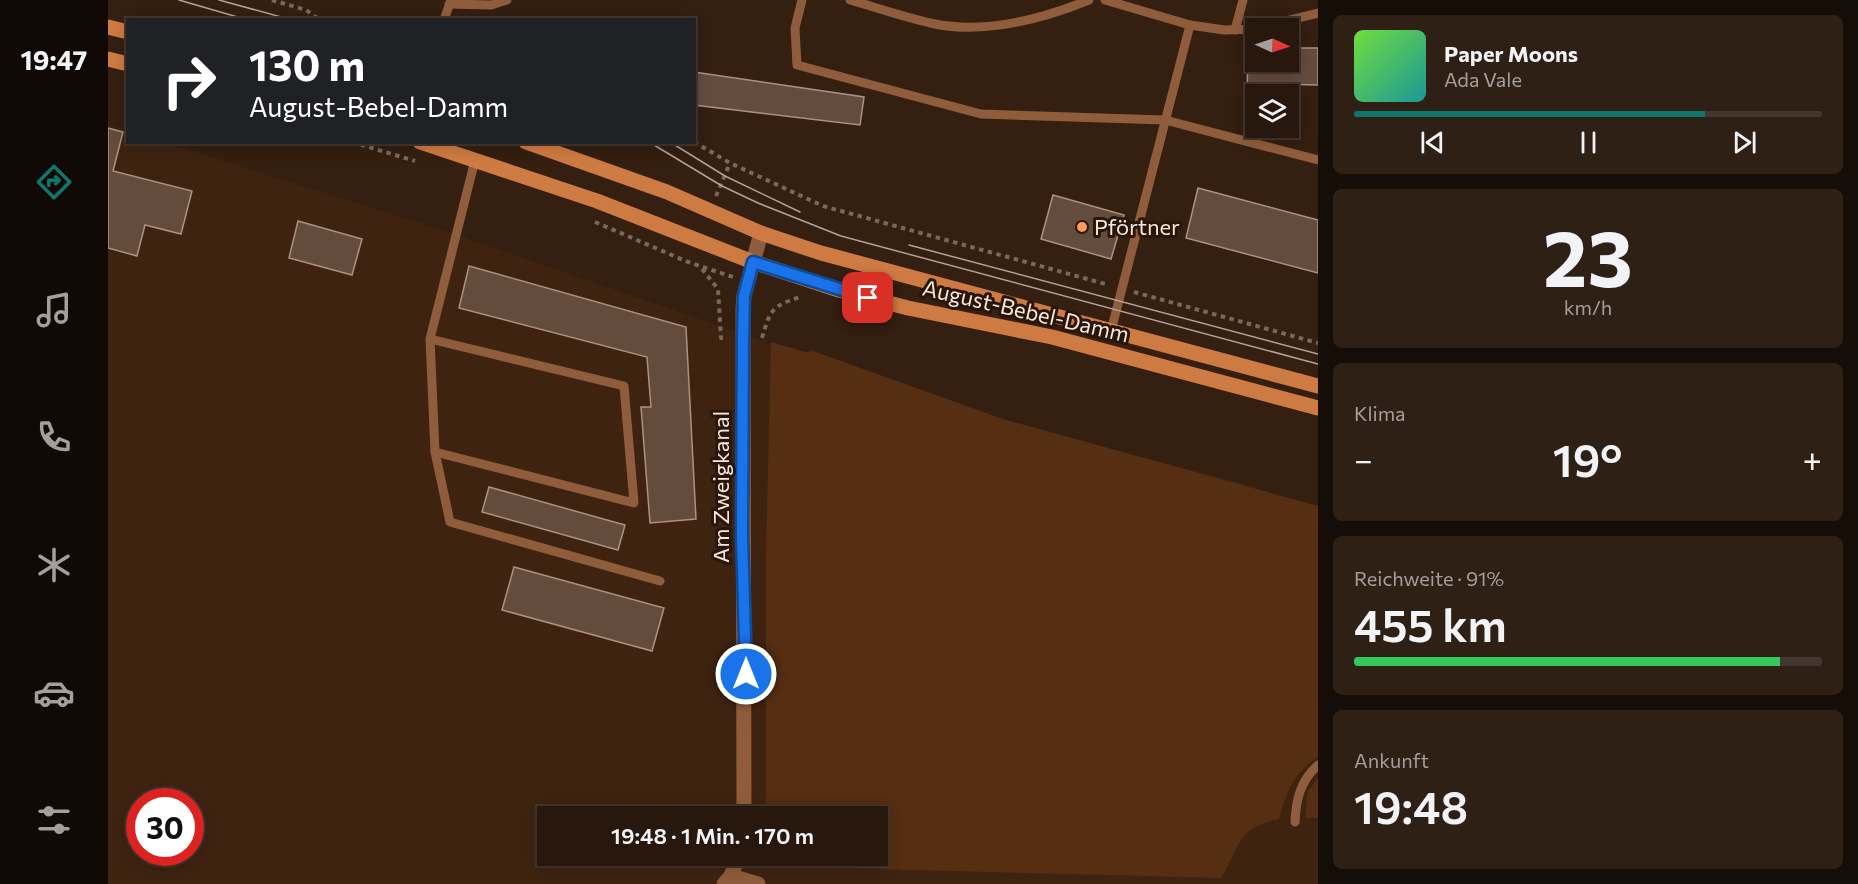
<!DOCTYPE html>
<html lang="de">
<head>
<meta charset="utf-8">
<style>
	body { margin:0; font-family:Commissioner,sans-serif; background:#2f2016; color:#f1f3f6; height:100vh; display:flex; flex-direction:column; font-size:22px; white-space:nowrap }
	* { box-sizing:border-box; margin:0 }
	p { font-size:20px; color:#a49f9d }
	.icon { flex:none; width:33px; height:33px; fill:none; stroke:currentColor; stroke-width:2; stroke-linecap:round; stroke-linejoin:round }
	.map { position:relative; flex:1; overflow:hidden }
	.details { display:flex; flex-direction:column; gap:15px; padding:15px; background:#150d07; width:540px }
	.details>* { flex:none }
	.hud { position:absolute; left:18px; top:18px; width:570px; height:126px; border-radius:0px; box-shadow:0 3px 15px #0003,0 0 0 2px #43362e; background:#202124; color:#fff; overflow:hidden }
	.needle { width:39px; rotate:93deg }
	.controls { position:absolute; left:1137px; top:18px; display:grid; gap:12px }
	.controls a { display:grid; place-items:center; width:54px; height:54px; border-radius:0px; background:#27170d; box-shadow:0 3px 15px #0003,0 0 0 2px #43362e; font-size:30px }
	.speed { position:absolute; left:18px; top:788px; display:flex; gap:12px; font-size:30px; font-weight:700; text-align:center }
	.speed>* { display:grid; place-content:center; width:78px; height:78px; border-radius:50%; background:#27170d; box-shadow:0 3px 15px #0003,0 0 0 2px #43362e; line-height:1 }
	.speed .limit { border:9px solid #d22; background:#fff; color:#111 }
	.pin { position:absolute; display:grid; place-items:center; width:51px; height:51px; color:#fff; margin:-26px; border-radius:12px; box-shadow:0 3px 9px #0006 }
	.me { position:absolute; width:66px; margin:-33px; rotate:0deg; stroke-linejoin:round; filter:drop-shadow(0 0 4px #0008) }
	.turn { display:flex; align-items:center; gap:21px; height:126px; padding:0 24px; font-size:27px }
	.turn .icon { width:78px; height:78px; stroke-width:2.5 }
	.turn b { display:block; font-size:42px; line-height:51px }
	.big { font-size:45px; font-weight:600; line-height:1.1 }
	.details .widget { flex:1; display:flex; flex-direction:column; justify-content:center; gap:9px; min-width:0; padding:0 21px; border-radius:9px; background:#2f2016 }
	.details .dial { align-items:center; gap:0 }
	.dial b { font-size:78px; line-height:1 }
	.song { display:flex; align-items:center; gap:18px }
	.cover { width:72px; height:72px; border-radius:9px; background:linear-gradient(135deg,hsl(100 70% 55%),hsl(180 70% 35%)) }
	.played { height:6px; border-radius:3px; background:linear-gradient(90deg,#0f766e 75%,#43362e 75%) }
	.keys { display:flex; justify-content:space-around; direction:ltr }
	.heat { display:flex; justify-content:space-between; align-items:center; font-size:33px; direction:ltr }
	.charge { height:9px; border-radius:4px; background:linear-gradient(90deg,#34c759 91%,#43362e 0) }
	.trip { position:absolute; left:429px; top:806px; width:351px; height:60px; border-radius:0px; background:#27170d; box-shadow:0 3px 15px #0003,0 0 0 2px #43362e; font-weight:600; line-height:60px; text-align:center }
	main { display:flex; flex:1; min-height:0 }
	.tab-bar { display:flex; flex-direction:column; width:108px; justify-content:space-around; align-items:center; background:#100905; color:#a49f9d }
	.tab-bar .icon { width:42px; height:42px }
	.tab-bar .selected { color:#0f766e }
	.tab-bar b { font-size:27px; color:#f1f3f6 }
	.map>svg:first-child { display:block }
	.built { fill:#3e2311; fill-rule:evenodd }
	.green { fill:#562e11 }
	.building { fill:#644c3d; stroke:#ac9181; stroke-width:1.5 }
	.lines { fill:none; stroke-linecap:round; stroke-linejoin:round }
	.path { stroke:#7b685c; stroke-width:4; stroke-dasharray:4.5 4.5; stroke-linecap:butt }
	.service { stroke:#905d3c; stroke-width:9 }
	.minor { stroke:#905d3c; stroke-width:15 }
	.secondary { stroke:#ce7b43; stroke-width:15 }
	.tram { stroke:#b3a298; stroke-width:1.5 }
	.route-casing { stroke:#114b97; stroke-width:15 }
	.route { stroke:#1a73e8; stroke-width:10 }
	.poi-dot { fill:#fe9b59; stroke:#2a1608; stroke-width:2 }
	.labels { text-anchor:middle; stroke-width:6; stroke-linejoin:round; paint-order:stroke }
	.poi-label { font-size:22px; fill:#f6e7de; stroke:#2a1608; text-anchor:start }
	.street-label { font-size:22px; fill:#f6e7de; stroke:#2a1608 }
</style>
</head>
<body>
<main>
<nav class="tab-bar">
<b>19:47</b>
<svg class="icon selected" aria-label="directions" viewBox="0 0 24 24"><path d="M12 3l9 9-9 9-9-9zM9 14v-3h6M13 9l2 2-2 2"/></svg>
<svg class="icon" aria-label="music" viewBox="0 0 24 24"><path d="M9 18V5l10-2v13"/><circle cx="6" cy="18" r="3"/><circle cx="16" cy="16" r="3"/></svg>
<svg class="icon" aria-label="phone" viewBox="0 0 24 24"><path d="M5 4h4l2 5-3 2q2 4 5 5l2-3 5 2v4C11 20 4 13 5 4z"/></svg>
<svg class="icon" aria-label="climate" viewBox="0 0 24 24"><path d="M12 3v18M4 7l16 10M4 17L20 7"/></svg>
<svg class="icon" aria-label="car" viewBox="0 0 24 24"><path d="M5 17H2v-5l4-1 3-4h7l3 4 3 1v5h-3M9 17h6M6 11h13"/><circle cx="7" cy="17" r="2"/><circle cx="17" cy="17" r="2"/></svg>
<svg class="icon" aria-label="filters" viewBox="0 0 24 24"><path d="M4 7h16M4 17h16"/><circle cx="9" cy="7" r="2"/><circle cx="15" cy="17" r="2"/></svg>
</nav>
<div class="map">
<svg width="1210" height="884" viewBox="0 0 1210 884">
	<rect width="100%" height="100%" fill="#341f11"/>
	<path class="built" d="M0 124 19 130 20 142 59 143 332 229 851 409 1141 485 1210 514V884H0ZM32 801H82V852H32ZM440 816H770V855H440Z"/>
	<g class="green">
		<path d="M663 342 697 352 705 351 895 419 1210 506V757C1186 772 1178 793 1171 819 1128 828 1133 845 1113 878L687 867 666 856 770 855V816H658V552Z"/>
		<path d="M1210 778V818H1197L1200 791Z"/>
	</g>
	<g class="building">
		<path d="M1140 47H1148V62H1180V48H1210V85L1171 84V94H1148V100H1139Z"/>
		<path d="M586 72 756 97 752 125 586 105Z"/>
		<path d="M0 128 15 132 5 171 84 191 73 234 37 225 29 256 0 248Z"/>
		<path d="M1090 188 1210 220V273L1078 238Z"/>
		<path d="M945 195 1016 215 1003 259 933 239Z"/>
		<path d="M190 221 254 239 244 275 181 258Z"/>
		<path d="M361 266 578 327 588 519 542 523 533 407H543L539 357 351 308Z"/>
		<path d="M381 487 517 525 510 550 374 512Z"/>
		<path d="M406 567 556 608 544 651 394 610Z"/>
	</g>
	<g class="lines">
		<g class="path">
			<path d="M164 0 198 10 212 20"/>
			<path d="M244 142 307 161"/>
			<path d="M586 142 622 163 715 206 1001 285"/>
			<path d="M608 196 622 163"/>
			<path d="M487 222 580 262 625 277"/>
			<path d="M594 269 610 289 613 338H617"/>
			<path d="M1026 292 1210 343"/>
			<path d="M654 338C662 310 664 306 692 297"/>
		</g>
		<g class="service">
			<path d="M694 0 687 28 689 65 873 114 1057 120 1210 160"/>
			<path d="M742 0C770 8 799 18 827 24 877 34 934 19 981 0"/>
			<path d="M997 0 1082 25"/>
			<path d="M341 4 383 5 399 0"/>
			<path d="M336 20 343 0"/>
			<path d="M1149 28 1210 13"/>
			<path d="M1127 30 1135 0"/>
			<path d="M1003 331 1082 25 1116 30 1148 29"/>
			<path d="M322 339 327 452 526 503 516 386 322 339 367 160"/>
			<path d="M327 452 342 522 552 581"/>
			<path d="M1187 822C1188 800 1192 781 1210 765"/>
		</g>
		<g class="minor">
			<path d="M636 816 635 309 636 296 653 233"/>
			<path d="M623 876 650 884"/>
			<path d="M616 884 623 876 631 855"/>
		</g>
		<g class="secondary">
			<path d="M0 27 20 32"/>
			<path d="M0 59 20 64"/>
			<path d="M312 142 489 201 645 262 731 290 800 308 944 337 1210 408"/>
			<path d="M418 142 559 192 653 233 713 253 1210 386"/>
		</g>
		<g class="tram">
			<path d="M71 0 140 20"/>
			<path d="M111 0 184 20"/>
			<path d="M541 142 614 186 650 203 733 236 1210 364"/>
			<path d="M562 142 617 176 692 212"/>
			<path d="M801 245 1210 354"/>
		</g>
	</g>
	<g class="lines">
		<g class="route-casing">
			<path id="route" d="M638 674 634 535 635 339 636 296 645 262 760 298"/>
		</g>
		<use href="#route" class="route"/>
	</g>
	<circle class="poi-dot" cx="974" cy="227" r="6"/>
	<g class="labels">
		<g class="poi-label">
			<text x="986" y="235">Pförtner</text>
		</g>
		<g class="street-label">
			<text transform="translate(918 311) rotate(13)" y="8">August-Bebel-Damm</text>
			<text transform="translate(613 487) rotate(-90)" y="8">Am Zweigkanal</text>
		</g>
	</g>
</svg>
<div class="controls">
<a><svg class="needle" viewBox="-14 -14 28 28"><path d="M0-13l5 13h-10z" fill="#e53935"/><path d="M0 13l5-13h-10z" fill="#a49f9d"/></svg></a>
<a><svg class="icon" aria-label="layers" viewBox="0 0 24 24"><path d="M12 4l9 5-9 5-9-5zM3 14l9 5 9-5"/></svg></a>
</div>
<div class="speed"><div class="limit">30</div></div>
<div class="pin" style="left:760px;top:298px;background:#d93025"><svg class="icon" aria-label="arrive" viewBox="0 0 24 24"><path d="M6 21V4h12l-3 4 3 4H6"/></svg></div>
<svg class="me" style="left:638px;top:674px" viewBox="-20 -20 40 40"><circle r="17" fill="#1a73e8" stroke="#fff" stroke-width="3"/><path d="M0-11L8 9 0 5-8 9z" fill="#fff"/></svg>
<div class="trip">19:48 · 1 Min. · 170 m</div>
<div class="hud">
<div class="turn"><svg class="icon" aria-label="right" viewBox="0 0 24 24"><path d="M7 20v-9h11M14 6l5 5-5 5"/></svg><div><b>130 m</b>August-Bebel-Damm</div></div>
</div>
</div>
<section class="details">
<div class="widget">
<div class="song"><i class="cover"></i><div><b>Paper Moons</b><p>Ada Vale</p></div></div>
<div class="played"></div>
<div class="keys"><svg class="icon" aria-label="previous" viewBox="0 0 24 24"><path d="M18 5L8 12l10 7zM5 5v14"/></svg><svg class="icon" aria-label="pause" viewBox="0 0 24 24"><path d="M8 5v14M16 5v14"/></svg><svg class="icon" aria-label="next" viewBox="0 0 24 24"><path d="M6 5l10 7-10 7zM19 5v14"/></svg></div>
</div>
<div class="widget dial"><b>23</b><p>km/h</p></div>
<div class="widget"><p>Klima</p>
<div class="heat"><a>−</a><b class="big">19°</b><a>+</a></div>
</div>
<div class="widget"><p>Reichweite · 91%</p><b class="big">455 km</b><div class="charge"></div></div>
<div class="widget"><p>Ankunft</p><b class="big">19:48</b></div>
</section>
</main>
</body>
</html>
